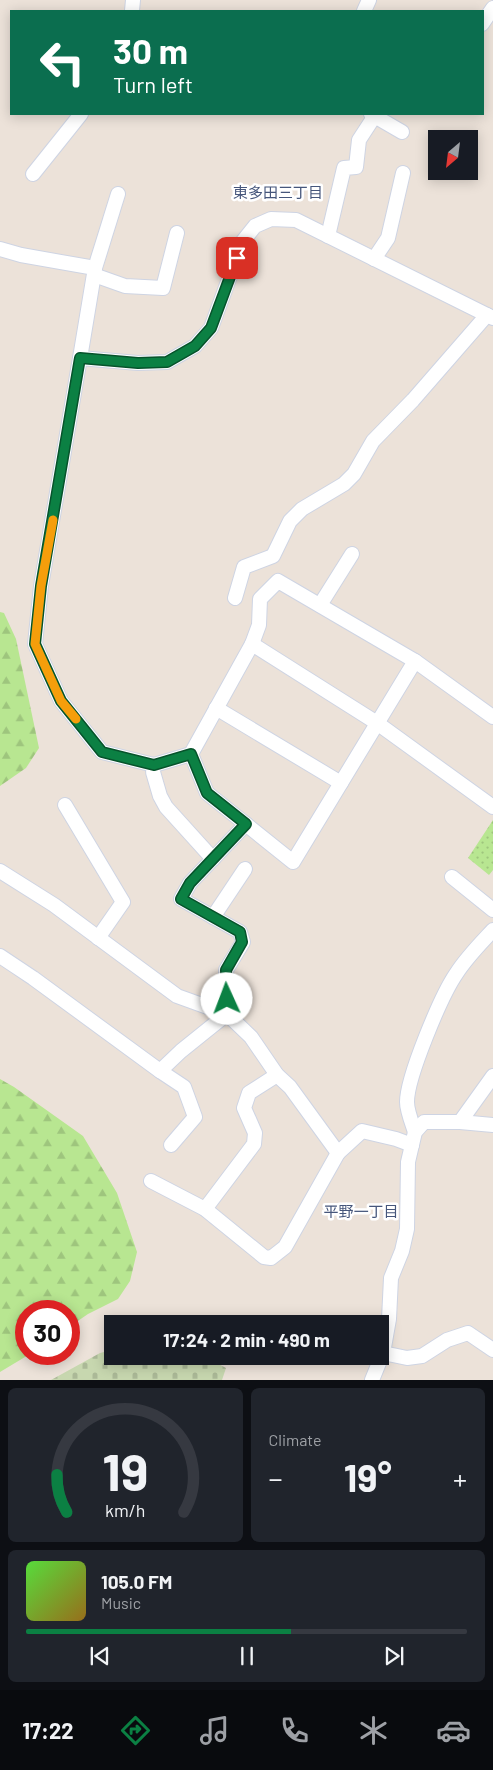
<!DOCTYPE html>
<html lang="en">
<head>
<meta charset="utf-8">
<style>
	body { margin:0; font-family:Barlow,"Noto Sans JP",sans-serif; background:#20242c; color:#f1f3f6; height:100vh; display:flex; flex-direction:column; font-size:19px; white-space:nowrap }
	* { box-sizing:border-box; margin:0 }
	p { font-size:16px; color:#9ea1a6 }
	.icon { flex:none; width:28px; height:28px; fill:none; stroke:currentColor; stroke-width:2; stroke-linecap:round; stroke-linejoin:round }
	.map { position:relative; height:1380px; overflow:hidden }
	.side { display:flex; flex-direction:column; gap:8px; padding:8px; background:#0d0f14; flex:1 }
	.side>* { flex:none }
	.banner { position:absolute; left:10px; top:10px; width:474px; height:105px; border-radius:0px; box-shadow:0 2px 12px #0003; background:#0b6e4f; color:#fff; overflow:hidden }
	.needle { width:32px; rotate:208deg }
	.fabs { position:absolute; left:428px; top:130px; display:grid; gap:10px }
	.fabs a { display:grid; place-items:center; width:50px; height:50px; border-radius:0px; background:#171b24; box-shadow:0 2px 12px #0003; font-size:25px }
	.speed { position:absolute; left:15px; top:1300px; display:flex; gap:10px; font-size:25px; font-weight:700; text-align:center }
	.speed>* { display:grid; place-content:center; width:65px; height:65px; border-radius:50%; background:#171b24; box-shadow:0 2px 12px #0003; line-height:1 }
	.speed .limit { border:8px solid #d22; background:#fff; color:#111 }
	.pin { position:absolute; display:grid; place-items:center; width:42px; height:42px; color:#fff; margin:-21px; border-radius:10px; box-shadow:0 2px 8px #0006 }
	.me { position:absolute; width:55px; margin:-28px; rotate:358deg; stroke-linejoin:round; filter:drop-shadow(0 0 4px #0008) }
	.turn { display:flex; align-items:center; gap:18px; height:105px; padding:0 20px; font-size:22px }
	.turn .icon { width:65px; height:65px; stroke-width:2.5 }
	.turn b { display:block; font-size:35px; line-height:42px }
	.big { font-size:38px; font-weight:700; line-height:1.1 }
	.side .card { flex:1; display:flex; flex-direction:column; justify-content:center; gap:8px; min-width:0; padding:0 18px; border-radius:8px; background:#20242c }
	.side .dial { align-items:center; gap:0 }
	.dial svg { height:130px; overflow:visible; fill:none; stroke:#363941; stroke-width:7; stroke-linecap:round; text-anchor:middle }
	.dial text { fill:#f1f3f6; stroke:none }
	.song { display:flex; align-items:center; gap:15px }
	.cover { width:60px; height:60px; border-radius:8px; background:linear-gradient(135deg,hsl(110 70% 55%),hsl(40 70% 35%)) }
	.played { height:5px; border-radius:2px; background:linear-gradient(90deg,#0b8043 60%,#363941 60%) }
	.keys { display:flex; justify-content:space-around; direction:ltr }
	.heat { display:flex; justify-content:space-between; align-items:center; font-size:28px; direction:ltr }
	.side .tiles { flex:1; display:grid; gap:8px; grid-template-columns:1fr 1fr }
	.card:last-child { grid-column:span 2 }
	.trip { position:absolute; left:104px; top:1315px; width:285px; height:50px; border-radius:0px; background:#171b24; box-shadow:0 2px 12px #0003; font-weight:700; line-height:50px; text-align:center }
	.menu { display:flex; height:80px; justify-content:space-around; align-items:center; background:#090b0e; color:#9ea1a6 }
	.menu .icon { width:35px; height:35px }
	.menu .on { color:#0b8043 }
	.menu b { font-size:22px; color:#f1f3f6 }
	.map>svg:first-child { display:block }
	.forest { fill:url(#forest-firs) }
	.cemetery { fill:url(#cemetery-stones) }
	.park { fill:url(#park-dots) }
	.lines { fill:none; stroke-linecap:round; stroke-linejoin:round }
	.minor-casing { stroke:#ced4e3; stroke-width:16 }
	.minor { stroke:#fff; stroke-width:14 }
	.route-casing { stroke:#07532c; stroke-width:12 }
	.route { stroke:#0b8043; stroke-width:9 }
	.slow { stroke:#f59e0b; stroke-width:9 }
	.labels { text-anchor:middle; stroke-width:5; stroke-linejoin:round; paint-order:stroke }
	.neighbourhood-label { font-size:15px; fill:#46567b; stroke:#fff }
</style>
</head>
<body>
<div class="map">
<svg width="493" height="1380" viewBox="0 0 493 1380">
	<defs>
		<pattern id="forest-firs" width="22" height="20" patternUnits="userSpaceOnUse" patternTransform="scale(1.25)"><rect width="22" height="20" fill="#b8e691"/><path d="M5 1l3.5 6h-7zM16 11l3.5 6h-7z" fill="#9ec57d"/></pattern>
		<pattern id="cemetery-stones" width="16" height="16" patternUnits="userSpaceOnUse" patternTransform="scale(1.25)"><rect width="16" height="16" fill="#c7d7af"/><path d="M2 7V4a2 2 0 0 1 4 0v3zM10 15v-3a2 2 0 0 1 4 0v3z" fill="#abb997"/></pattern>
		<pattern id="park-dots" width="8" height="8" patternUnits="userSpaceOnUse" patternTransform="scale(1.25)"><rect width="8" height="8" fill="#b8e691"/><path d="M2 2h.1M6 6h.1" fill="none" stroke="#9ec57d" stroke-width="1.8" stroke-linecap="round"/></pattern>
	</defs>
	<rect width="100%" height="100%" fill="#ece2d9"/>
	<g class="forest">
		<path d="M0 612 4 613 16 639 39 748 26 768 0 786Z"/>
		<path d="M0 1079 14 1087 83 1136 117 1193 137 1252 130 1281 118 1299 88 1314 69 1327V1311H26V1354H30L0 1372Z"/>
	</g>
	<path class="cemetery" d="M112 1350V1356H203L226 1368 222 1380H51L100 1353Z"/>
	<path class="park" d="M493 820V870L489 875 468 858Z"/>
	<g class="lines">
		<g class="minor-casing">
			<g id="minor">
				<path d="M132 11 133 0"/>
				<path d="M364 11 369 0"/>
				<path d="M482 24 493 8"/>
				<path d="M371 114 402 132"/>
				<path d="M33 174 81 114"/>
				<path d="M328 236 344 168 356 167 359 140 374 117"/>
				<path d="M0 249 21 255 95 268 80 358"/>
				<path d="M374 259 388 238 403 173"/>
				<path d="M95 268 118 194"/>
				<path d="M94 275 125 286 163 288 177 233"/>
				<path d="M493 318 296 220 271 219 255 226 243 241 211 328 195 346 167 362 138 363 80 358 41 586 35 644 61 701 102 752 154 765 191 754 252 644 377 723 493 807"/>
				<path d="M235 598 244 567 273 556 290 521 302 509 344 484 354 474 373 441 413 400 487 315"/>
				<path d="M320 605 352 554"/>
				<path d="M252 644 259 625 260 599 278 581 415 661 493 717"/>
				<path d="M216 708 341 783"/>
				<path d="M191 754 207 793 293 862 415 661"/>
				<path d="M153 772 160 796 166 807 213 859"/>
				<path d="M65 805 123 902 98 938"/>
				<path d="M0 871 54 905 177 996 227 1014 251 1037 277 1075 290 1087 338 1153 362 1131 396 1139 412 1145"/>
				<path d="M452 877 493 910"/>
				<path d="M213 917 245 869"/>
				<path d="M0 956 33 978 160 1071 181 1051 227 1014"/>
				<path d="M227 1014 226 970 243 942 240 932 181 899 190 883 246 824"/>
				<path d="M160 1071 184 1087 195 1117 171 1145"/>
				<path d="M460 1122 493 1076"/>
				<path d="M415 1132C412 1123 407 1111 407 1102 407 1077 441 996 456 974 466 958 480 944 493 930"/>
				<path d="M151 1181 205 1209 264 1257 271 1258 285 1247 338 1153"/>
				<path d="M205 1209 254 1144 255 1133 244 1108 249 1093 277 1075"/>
				<path d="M383 1353 407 1358 422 1356 447 1340 468 1333 493 1350"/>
				<path d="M372 1380 383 1353 389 1319 391 1278 402 1251 407 1229 408 1162 415 1132 424 1122H460L493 1125"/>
			</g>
		</g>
		<use href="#minor" class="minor"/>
	</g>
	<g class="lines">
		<g class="route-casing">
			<path id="route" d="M227 999 226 970 242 942 240 932 181 899 190 883 246 824 207 793 191 754 154 765 102 752 61 701 35 644 41 586 80 358 138 363 167 362 195 346 211 328 237 258"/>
		</g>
		<use href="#route" class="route"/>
		<path class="slow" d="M53 520 41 586 35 644 61 701 76 719"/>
	</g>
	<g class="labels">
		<g class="neighbourhood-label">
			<text x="278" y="198">東多田三丁目</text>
			<text x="361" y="1217">平野一丁目</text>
		</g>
	</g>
</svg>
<div class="fabs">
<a><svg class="needle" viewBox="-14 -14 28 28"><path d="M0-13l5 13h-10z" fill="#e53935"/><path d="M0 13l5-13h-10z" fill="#9ea1a6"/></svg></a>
</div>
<div class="speed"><div class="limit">30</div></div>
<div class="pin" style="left:237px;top:258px;background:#d93025"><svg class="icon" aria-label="arrive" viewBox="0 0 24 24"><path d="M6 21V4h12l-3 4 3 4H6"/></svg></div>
<svg class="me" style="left:227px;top:999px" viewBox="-20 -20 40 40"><circle r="19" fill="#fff"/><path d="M0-13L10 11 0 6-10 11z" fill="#0b8043"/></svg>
<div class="trip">17:24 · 2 min · 490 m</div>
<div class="banner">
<div class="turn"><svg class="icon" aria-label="left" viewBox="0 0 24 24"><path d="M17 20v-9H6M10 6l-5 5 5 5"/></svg><div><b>30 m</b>Turn left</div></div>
</div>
</div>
<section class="side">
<div class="tiles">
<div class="card dial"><svg viewBox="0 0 100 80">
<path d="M14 69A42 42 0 1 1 86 69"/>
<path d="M14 69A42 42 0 0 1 8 46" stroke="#0b8043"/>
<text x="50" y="56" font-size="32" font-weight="700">19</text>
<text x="50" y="72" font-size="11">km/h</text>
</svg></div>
<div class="card"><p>Climate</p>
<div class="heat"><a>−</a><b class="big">19°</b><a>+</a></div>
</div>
<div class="card">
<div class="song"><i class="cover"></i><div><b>105.0 FM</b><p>Music</p></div></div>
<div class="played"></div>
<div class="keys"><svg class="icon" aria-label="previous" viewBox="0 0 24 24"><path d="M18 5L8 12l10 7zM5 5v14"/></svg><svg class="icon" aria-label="pause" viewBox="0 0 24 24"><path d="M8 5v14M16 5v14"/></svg><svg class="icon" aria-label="next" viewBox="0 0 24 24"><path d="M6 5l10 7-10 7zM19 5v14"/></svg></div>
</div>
</div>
</section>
<nav class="menu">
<b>17:22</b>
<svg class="icon on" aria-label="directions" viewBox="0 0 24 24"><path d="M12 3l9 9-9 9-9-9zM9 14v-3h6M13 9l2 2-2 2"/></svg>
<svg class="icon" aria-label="music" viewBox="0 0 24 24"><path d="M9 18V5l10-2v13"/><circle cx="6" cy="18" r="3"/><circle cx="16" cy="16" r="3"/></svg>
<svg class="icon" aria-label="phone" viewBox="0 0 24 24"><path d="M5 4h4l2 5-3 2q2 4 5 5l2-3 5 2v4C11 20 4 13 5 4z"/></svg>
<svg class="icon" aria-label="climate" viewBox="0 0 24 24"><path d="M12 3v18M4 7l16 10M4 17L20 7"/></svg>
<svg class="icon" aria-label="car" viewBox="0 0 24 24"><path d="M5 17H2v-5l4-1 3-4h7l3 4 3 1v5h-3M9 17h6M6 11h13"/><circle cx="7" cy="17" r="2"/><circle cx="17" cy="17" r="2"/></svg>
</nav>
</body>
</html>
